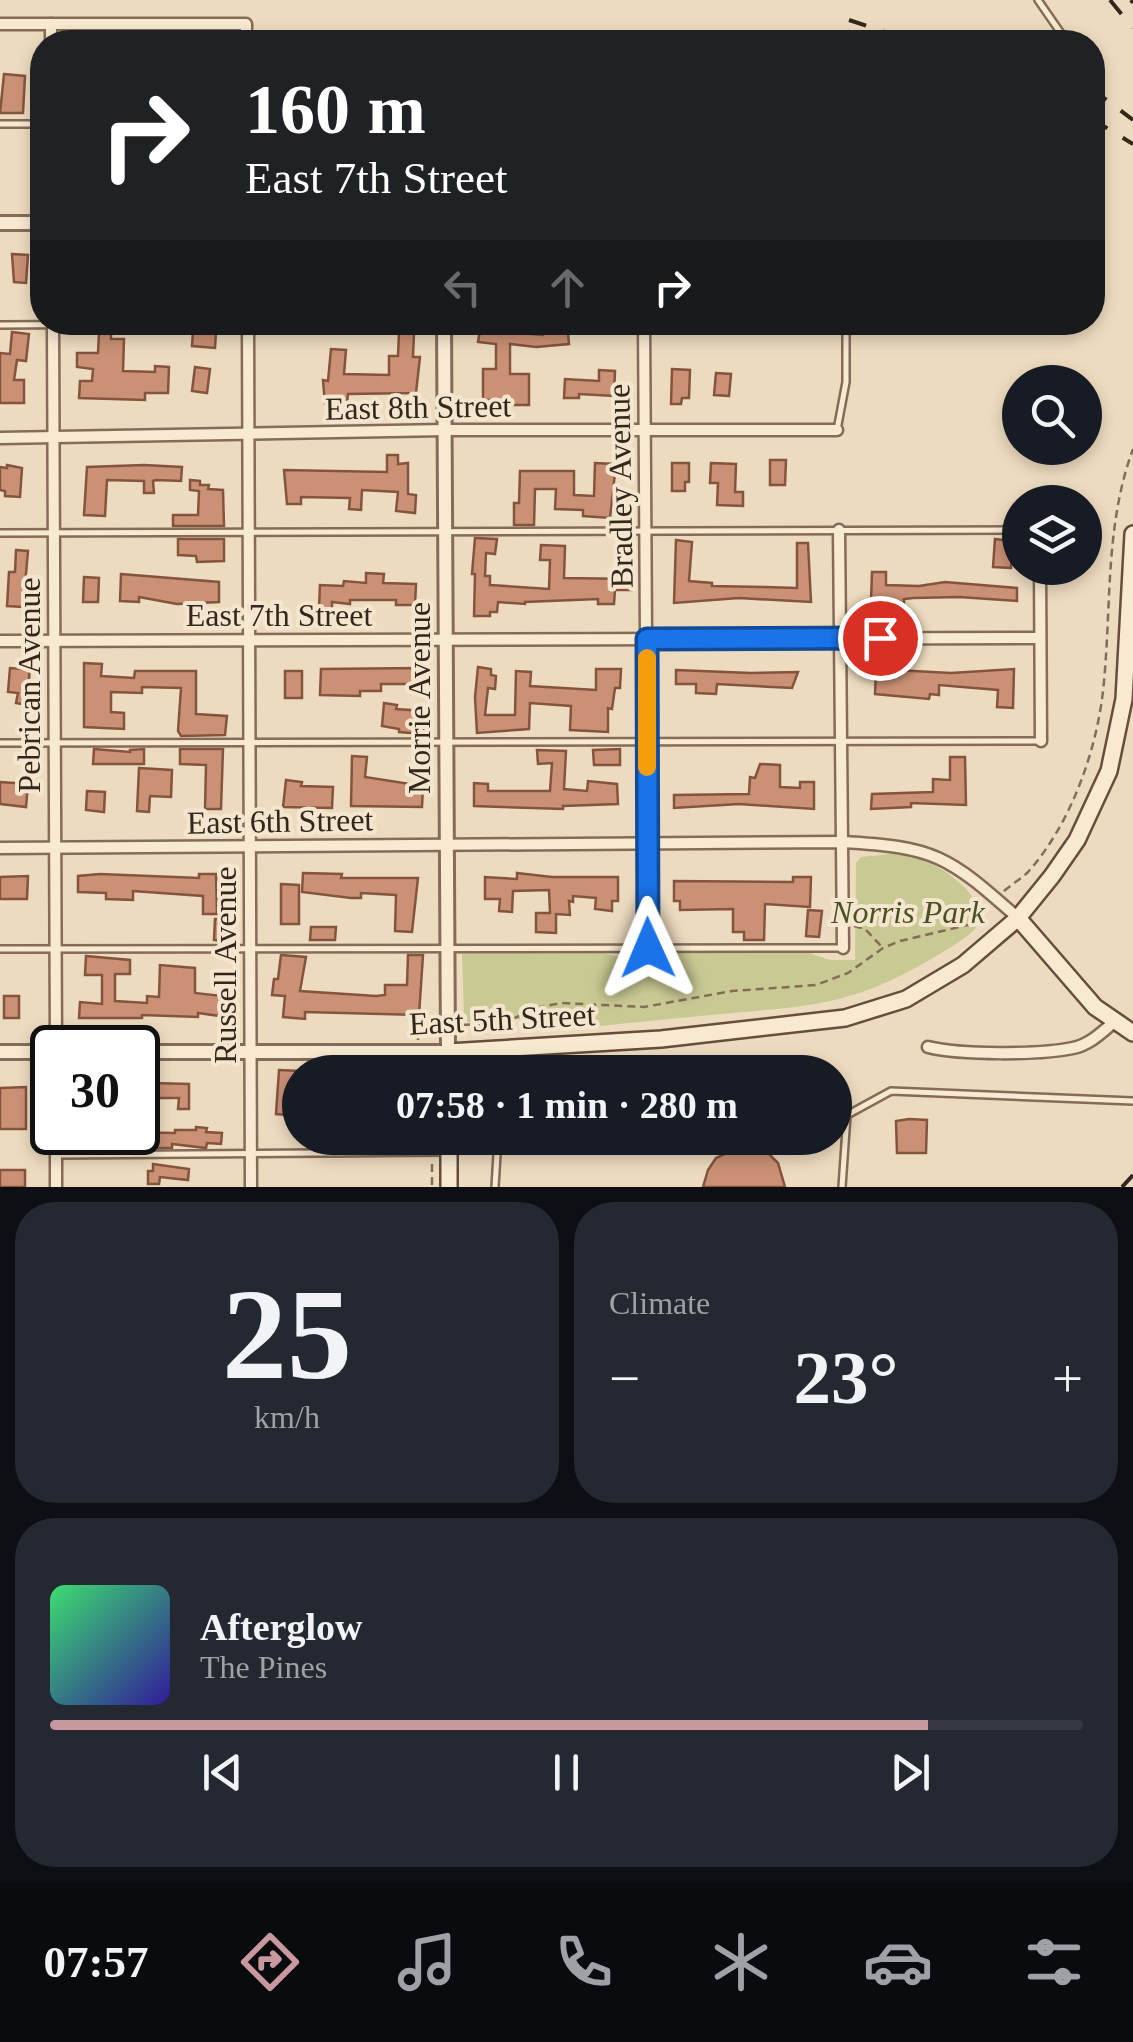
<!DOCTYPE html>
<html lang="en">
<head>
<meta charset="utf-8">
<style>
	body { margin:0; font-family:"Times New Roman",serif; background:#242831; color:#f1f3f6; height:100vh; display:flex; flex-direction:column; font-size:38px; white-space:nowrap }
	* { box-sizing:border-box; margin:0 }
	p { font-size:32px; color:#9ea1a6 }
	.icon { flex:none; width:55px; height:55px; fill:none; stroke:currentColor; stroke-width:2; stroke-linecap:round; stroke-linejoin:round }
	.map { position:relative; height:1187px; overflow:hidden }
	.details { display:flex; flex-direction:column; gap:15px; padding:15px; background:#0d0f14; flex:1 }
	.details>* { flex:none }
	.hud { position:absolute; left:30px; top:30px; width:1075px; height:305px; border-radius:40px; box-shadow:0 5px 15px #0003; background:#202124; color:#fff; overflow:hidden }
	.tools { position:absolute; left:1002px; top:365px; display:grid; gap:20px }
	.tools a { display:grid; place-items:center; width:100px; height:100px; border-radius:50%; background:#171b24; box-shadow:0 5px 15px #0003; font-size:50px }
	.speed { position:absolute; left:30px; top:1025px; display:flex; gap:20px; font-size:50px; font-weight:700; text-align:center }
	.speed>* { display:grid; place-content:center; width:130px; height:130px; border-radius:50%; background:#171b24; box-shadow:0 5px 15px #0003; line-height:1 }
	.speed .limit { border:5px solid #111; border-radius:15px; background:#fff; color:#111 }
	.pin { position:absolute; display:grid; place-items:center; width:85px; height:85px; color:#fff; margin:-42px; border:5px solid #fff; border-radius:50%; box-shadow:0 2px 10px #0007 }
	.me { position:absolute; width:110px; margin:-55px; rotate:359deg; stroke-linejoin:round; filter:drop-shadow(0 0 8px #0008) }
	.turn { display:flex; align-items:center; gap:35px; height:210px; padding:0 50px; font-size:45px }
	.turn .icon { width:130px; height:130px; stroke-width:2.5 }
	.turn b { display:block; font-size:70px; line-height:85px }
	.lanes { display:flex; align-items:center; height:95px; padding:0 50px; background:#0003; justify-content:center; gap:50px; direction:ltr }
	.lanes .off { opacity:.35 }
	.big { font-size:75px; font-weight:600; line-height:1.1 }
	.details .tile { flex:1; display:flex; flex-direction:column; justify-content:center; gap:15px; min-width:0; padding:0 35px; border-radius:40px; background:#242831 }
	.details .dial { align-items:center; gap:0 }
	.dial b { font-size:130px; line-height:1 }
	.song { display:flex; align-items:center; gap:30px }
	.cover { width:120px; height:120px; border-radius:15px; background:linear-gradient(135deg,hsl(140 70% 55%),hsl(250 70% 35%)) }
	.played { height:10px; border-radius:5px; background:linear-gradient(90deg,#c7989e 85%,#363941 85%) }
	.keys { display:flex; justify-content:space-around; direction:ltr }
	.heat { display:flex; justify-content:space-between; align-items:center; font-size:55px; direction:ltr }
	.details .tiles { flex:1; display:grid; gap:15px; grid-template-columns:1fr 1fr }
	.tile:last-child { grid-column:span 2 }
	.trip { position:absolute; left:282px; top:1055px; width:570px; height:100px; border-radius:50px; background:#171b24; box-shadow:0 5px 15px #0003; font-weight:600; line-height:100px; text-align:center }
	.tab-bar { display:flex; height:160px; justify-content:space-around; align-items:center; background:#090b0e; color:#9ea1a6 }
	.tab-bar .icon { width:70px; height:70px }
	.tab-bar .on { color:#c7989e }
	.tab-bar b { font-size:45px; color:#f1f3f6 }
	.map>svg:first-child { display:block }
	.green { fill:#c9ca93 }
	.building { fill:#cb9175; stroke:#84543e; stroke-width:2.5 }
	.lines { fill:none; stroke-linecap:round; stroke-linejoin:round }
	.service-casing { stroke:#856c58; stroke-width:10 }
	.minor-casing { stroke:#856c58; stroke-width:15 }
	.tertiary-casing { stroke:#856c58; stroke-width:18 }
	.secondary-casing { stroke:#674d3b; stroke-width:20 }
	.path { stroke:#856c58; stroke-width:2.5; stroke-dasharray:8 5; stroke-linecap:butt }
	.service { stroke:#f8e9d1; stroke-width:5 }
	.minor { stroke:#f8e9d1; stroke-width:10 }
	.tertiary { stroke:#f8e9d1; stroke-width:12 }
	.secondary { stroke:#f8e9d1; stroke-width:15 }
	.rail { stroke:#35261c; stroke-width:4; stroke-dasharray:18 18; stroke-linecap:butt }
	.route-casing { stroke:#114b97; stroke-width:25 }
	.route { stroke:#1a73e8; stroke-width:18 }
	.slow { stroke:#f59e0b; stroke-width:18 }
	.labels { text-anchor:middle; stroke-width:8; stroke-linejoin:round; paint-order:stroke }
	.street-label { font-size:32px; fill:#35261c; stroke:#f4e6ce }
	.park-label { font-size:32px; font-style:italic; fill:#495123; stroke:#f4e6ce }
</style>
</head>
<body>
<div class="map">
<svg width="1133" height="1187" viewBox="0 0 1133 1187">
	<rect width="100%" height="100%" fill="#eddbbf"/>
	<path class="green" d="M890 854C919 855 944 867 964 887 994 918 980 929 948 949 912 971 873 992 830 1001 798 1008 764 1010 732 1013 679 1018 626 1023 572 1029L544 1025 543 1018 468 1022 464 1018 462 954 603 953 635 961H658L659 955 676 952 812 950V954L830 960H855L856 863 861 857Z"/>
	<g class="building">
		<path d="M4 74 25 76 23 113H0Z"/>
		<path d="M12 254 28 255 26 283 14 282Z"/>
		<path d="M480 330 543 335V332L558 331 568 333 569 344 536 347 510 344V374H529V405H512V400H483V369H496V344L478 342Z"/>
		<path d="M193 331 216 332 215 348 192 346Z"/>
		<path d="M12 332 29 334 26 361 17 360 14 380H24V403H0V353L10 354Z"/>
		<path d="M99 332H111V339H124L123 371 155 372V366L169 367 168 393H145V400L79 398 80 381H92L93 369 77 367V353H98Z"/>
		<path d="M399 333H414L413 357H420L416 393 348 394 347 404H325L323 380 328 381 331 349 346 350 344 374 389 375V356H398Z"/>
		<path d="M195 367 210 369 207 393 192 391Z"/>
		<path d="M672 369 690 370 689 398H682L681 404H671Z"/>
		<path d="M599 370 615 371 614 396 579 394V398H564L565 379 599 381Z"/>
		<path d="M716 373 731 374 729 396 714 395Z"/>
		<path d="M387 455H398V464L408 463V494L416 495 415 513 396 511 398 492 362 490 361 510 349 509 350 498 301 497V504H287L284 470 387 472Z"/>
		<path d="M770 460H786L785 485H770Z"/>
		<path d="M595 463 616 464 610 518 583 516V510L555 509 556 489H535L534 525H514V503H519L520 471H574V495L594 496Z"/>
		<path d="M672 463H689V482H685V491H672Z"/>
		<path d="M711 463 736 464 735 492H743V506L717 505 718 483H710Z"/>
		<path d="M7 465 22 468 20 497 5 496V491L0 490V467L7 468Z"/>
		<path d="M144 465 182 467 181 481 156 480 153 481 154 493H144V481L107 480 105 516 84 515 87 467Z"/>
		<path d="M190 480 200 481V485H209L208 489 223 490 224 526H173V515H198L199 491 190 490Z"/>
		<path d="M475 538 497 539 495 554 486 553 485 576H490V585L549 589 550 560H540L541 545 565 546 564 578 631 579V590H615L614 604H598V599L525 602V604L498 602 497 612H490V616H474L475 574H472Z"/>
		<path d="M178 539H224V561L197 562 196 556 178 555Z"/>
		<path d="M995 539 1013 541 1011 568 993 567Z"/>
		<path d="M676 540 692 542 689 581 712 583V586L765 587 797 588V543H808L811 602 739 598 674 603Z"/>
		<path d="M16 550 28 551 23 607 7 606 9 572H15Z"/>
		<path d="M872 572H886V585L919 586 945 582 1017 588V601L959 597 913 598 904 599V604L871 601Z"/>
		<path d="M366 573 384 574 383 583 416 584 415 605H396V600H350V604L332 602V609L319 608 320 585 343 586 344 581 366 583Z"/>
		<path d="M121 574 219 582V602L177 604 139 597V602L120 601Z"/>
		<path d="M84 577 99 578 98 602H83Z"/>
		<path d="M84 663 102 664 101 676 134 678 135 671H196V714L227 716 225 735 181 736 178 731 181 688 142 687V693L111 692V712L124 713V729L84 727Z"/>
		<path d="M22 666H30L27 705 16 703 18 693 8 692 10 668 22 669Z"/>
		<path d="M478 667 491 669V675L496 676 495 689 488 688 485 715H515L516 671 531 672 530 686 596 690V669H621L620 688H615L612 709 608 708V732L570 730 571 706 530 703 529 729 477 733 475 697Z"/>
		<path d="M420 668V684H381V691H360V696L320 695 321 669Z"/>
		<path d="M876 669 951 673 1014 669 1013 708 997 707 998 690 939 685V695L930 694 929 699 875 694Z"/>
		<path d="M676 670 751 673 798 672 792 688 717 684 716 694 696 693V684H676Z"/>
		<rect x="285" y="671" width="17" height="27"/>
		<path d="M384 703 397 705 396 709 424 711 423 734 399 732V729L382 726Z"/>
		<path d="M94 749 130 752V750L144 749V764H93Z"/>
		<path d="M180 749H223L221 809H205L206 765 180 764Z"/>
		<path d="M620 749V765H594L593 750Z"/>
		<path d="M537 750 566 751 564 789 587 791 588 781 617 784 618 804 563 806V809L474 806V783L488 784V791H550L552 763 538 764Z"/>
		<path d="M352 756 367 757 365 777 423 786 422 807 351 806Z"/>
		<path d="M950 757H965L966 805 911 803V807L871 809 872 794 933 792V779L950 780Z"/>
		<path d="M760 764 780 765V787L800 788V782H814V809L739 804 674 808V795L749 794 750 777 755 778Z"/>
		<path d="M139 768 172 770 171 797 150 796 149 812 137 811Z"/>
		<path d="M286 780 302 782 301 786 333 787 332 808 283 807Z"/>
		<path d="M0 782 28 784 26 807 0 804Z"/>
		<path d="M87 791 105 792 104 812 86 810Z"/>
		<path d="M303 873 342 874 341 878H418L412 932 395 931 396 895 361 893V898H351L302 892Z"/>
		<path d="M517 873 552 877H618V901H612V911L595 909 596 898 573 896V902L569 901 570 915 556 914V933L536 932V913H550L549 890 513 891 512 912 499 911 500 899H485V877L517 879Z"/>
		<path d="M100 874 199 878V874H216L217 914H203V896L133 891V900L106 899V893L78 892V876Z"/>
		<path d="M28 876 27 899H0V877Z"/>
		<path d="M793 877H811L810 907 765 904 764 940H744V932H733V909L680 910V901H674V881L793 882Z"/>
		<path d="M281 884 299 885V924H281Z"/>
		<path d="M808 910 822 911 819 937 806 936Z"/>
		<path d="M215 919 230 920 229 942 214 940Z"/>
		<path d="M311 927H336L335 940H310Z"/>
		<path d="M281 955 306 957 300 991 376 996 385 995V985H407L408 955H423L419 1015 305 1012V1019L283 1017 285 996 272 995 274 979H278Z"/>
		<path d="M86 956 130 960V974H115V1001L147 1003V996L159 997 160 965 195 968V993L222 996 220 1016 198 1013V1017L142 1015V1018H79L80 1002 102 1004V975H85Z"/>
		<rect x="4" y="996" width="15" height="22"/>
		<path d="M279 1070 300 1071V1116L276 1114Z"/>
		<path d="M153 1083 189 1084V1109H178L179 1098H142L141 1084Z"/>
		<path d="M26 1087V1129H0V1088Z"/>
		<path d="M909 1119 927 1120 926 1153H897L896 1121Z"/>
		<path d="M196 1127 207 1128 206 1132 222 1133 221 1144 207 1143 206 1148 172 1144V1148H153V1142H120V1132L175 1133V1130H196Z"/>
		<path d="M741 1146 768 1153 778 1163 785 1187H703L708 1170 716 1158Z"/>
		<path d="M153 1164 189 1169 188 1180 160 1177 159 1184H148V1171H153Z"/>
		<rect x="0" y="1170" width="25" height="17"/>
	</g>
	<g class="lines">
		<g class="service-casing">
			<g id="service">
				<path d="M1038 0 1067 42"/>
				<path d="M0 124H42"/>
				<path d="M0 325 469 322"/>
				<path d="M837 430 846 382V325L839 322"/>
				<path d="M0 533 1020 530"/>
				<path d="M0 743 1041 741"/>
				<path d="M0 949 842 948"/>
				<path d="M835 1115H847"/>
				<path d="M59 1155 448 1152"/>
				<path d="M495 1187 498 1138"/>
				<path d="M842 1187 847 1115 891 1091 1133 1101"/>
			</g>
		</g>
		<g class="minor-casing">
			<g id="minor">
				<path d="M0 24H246V42"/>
				<path d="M51 24V42"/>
				<path d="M53 322 56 1048"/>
				<path d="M248 322 251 1187"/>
				<path d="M644 322 648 948"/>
				<path d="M0 438 445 430H837"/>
				<path d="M839 530 843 948"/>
				<path d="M1040 568 1041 741"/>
				<path d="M0 641 1039 638"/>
				<path d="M0 848 842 842C936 847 948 856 1018 918"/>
				<path d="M928 1047C961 1055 1039 1055 1073 1048 1089 1045 1101 1033 1113 1023"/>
				<path d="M56 1187V1132"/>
			</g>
		</g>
		<g class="tertiary-casing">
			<g id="tertiary">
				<path d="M0 223H42"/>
				<path d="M0 1052H52"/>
				<path d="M138 1052H448L444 322"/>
			</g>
		</g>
		<g class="secondary-casing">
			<g id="secondary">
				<path d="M1018 918 1095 1007 1133 1033"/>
				<path d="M448 1072V1052L661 1039 845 1018 906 999 963 965 1018 918 1052 876 1077 840 1109 771 1124 699 1133 534"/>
				<path d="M449 1138V1187"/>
			</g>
		</g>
		<g class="path">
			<path d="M1004 891C1012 884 1021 879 1028 872 1070 825 1096 753 1103 691 1112 609 1104 528 1133 449"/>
			<path d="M854 926 865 929 882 947"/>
			<path d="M462 1025 503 1023 540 1007 561 1003 644 1007 732 991 816 985 848 973 883 948 900 941 968 925 988 907"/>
			<path d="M418 1040V1032L428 1030 435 1025"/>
			<path d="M418 1063 420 1072"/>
			<path d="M432 1164V1187"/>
		</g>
		<use href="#service" class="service"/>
		<use href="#minor" class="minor"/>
		<use href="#tertiary" class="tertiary"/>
		<use href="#secondary" class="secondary"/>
		<g class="rail">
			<path d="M1110 0 1133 28"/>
			<path d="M1131 0 1133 3"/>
			<path d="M849 20 915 42"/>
			<path d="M1092 89 1133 120"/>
			<path d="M1092 119 1133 144"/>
			<path d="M1122 1187 1133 1175"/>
		</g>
	</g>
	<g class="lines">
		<g class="route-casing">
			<path id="route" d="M648 948 647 639 880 638"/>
		</g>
		<use href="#route" class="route"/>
		<path class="slow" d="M647 658V767"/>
	</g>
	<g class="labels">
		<g class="street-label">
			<text transform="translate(418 407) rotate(-1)" y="11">East 8th Street</text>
			<text transform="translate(620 486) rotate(-91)" y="11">Bradley Avenue</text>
			<text x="279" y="626">East 7th Street</text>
			<text transform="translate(29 685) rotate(-90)" y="11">Pebrican Avenue</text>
			<text transform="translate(419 698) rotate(-90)" y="11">Morrie Avenue</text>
			<text transform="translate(280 821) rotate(-1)" y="11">East 6th Street</text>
			<text transform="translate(225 965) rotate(-90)" y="11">Russell Avenue</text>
			<text transform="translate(502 1019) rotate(-3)" y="11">East 5th Street</text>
		</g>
		<g class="park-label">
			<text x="908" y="923">Norris Park</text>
		</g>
	</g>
</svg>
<div class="tools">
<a><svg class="icon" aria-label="search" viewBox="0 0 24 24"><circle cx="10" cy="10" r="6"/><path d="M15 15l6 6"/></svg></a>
<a><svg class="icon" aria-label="layers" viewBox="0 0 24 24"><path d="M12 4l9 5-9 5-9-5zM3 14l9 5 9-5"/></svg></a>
</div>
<div class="speed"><div class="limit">30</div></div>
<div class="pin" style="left:880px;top:638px;background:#d93025"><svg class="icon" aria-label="arrive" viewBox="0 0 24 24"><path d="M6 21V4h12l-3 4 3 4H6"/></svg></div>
<svg class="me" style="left:648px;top:948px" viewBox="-20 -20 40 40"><path d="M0-17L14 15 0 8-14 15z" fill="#1a73e8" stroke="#fff" stroke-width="4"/></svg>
<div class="trip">07:58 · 1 min · 280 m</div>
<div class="hud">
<div class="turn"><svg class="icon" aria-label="right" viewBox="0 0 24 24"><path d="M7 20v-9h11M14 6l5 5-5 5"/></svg><div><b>160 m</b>East 7th Street</div></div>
<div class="lanes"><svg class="icon off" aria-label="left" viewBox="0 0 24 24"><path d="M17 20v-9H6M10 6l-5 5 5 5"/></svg><svg class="icon off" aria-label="ahead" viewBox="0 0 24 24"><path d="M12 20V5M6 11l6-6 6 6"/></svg><svg class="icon" aria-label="right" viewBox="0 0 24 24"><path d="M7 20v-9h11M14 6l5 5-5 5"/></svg></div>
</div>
</div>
<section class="details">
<div class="tiles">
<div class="tile dial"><b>25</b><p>km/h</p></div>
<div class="tile"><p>Climate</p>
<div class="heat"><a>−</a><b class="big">23°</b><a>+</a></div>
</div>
<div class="tile">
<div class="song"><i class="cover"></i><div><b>Afterglow</b><p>The Pines</p></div></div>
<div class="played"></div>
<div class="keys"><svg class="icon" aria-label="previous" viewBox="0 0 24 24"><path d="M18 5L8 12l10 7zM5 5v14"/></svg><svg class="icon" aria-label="pause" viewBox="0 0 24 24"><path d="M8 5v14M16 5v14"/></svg><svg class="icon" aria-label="next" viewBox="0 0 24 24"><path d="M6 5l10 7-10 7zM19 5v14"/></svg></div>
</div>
</div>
</section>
<nav class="tab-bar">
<b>07:57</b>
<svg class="icon on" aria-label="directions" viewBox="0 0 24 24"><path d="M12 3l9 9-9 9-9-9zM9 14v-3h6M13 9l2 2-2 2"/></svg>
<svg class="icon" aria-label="music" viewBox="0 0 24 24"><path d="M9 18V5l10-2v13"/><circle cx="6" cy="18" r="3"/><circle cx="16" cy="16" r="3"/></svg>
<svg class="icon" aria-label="phone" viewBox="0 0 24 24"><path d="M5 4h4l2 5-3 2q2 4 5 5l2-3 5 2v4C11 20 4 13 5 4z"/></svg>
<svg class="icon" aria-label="climate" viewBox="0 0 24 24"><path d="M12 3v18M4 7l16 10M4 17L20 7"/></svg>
<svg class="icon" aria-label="car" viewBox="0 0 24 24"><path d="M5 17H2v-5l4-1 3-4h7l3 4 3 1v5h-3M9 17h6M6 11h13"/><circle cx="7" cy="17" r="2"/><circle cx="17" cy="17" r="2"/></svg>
<svg class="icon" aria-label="filters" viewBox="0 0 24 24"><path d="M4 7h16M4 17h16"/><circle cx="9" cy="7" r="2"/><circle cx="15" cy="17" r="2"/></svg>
</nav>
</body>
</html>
